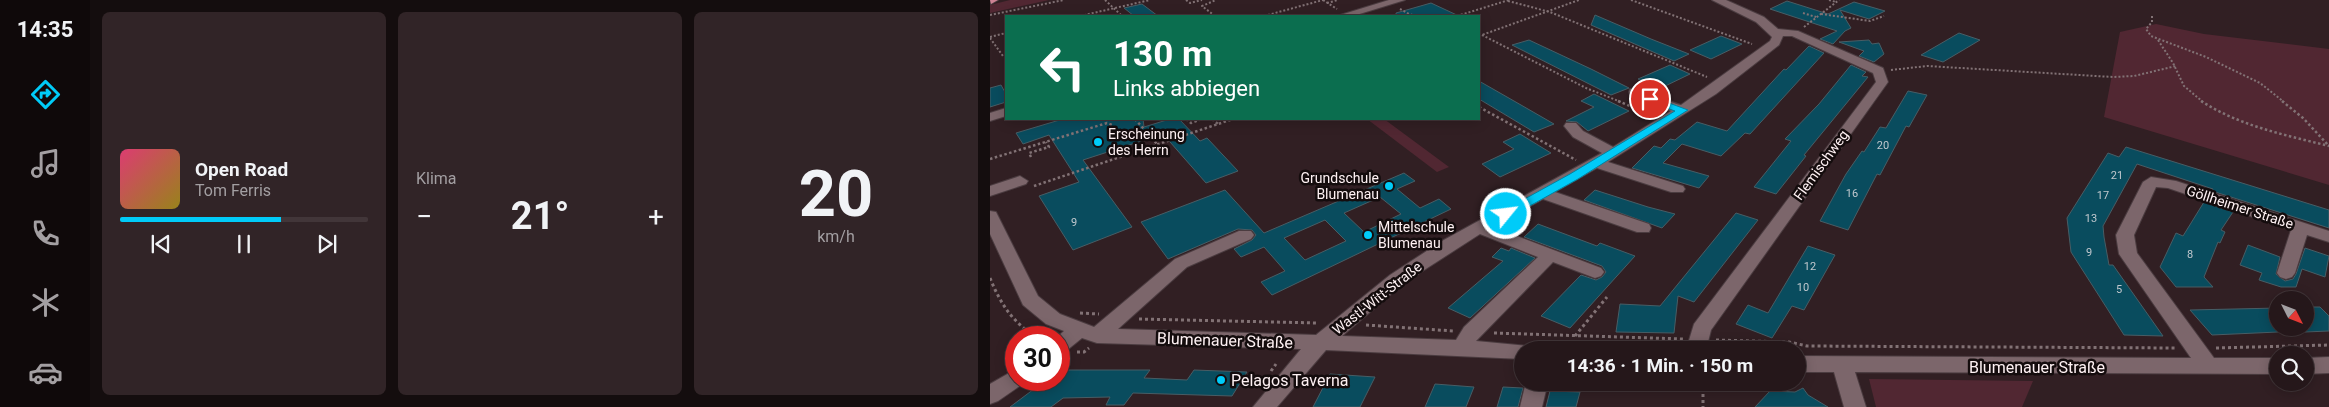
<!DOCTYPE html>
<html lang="de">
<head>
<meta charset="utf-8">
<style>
	body { margin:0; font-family:Roboto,sans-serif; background:#312427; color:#f1f3f6; height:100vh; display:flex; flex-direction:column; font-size:19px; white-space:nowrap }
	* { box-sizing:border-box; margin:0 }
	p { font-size:16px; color:#a39fa2 }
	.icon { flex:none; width:28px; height:28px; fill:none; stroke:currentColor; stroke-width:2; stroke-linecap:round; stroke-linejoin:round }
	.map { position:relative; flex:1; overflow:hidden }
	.side { display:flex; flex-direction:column; gap:12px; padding:12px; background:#140d0e; width:900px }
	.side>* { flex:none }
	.hud { position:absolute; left:15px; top:15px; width:475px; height:105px; border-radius:0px; box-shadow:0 2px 12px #0003,0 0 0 1px #423639; background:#0b6e4f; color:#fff; overflow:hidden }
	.needle { width:32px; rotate:132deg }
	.buttons { position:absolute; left:1279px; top:291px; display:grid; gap:10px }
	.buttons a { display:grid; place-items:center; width:45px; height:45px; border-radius:50%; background:#25171a; box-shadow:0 2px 12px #0003,0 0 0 1px #423639; font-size:25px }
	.speed { position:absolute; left:15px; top:326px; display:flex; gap:10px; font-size:25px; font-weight:700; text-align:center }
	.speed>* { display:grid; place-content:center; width:65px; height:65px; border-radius:50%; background:#25171a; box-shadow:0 2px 12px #0003,0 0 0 1px #423639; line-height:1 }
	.speed .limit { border:8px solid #d22; background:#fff; color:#111 }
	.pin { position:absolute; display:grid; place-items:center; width:42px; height:42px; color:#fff; margin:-21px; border:2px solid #fff; border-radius:50%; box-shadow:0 1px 5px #0007 }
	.me { position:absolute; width:55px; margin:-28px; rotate:61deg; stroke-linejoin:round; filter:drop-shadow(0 0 4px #0008) }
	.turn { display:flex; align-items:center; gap:18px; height:105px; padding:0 25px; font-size:22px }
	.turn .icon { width:65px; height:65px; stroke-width:2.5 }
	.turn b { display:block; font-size:35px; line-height:42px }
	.big { font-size:38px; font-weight:700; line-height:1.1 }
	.side .tile { flex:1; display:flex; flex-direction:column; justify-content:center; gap:8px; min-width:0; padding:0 18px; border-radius:8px; background:#312427 }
	.side .dial { align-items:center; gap:0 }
	.dial b { font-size:65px; line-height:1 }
	.song { display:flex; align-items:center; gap:15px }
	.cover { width:60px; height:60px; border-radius:8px; background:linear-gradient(135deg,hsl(340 70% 55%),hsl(50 70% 35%)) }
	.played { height:5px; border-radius:2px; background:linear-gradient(90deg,#00cbf8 65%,#423639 65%) }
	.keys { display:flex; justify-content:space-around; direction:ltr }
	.heat { display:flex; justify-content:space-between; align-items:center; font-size:28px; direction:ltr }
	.side .tiles { flex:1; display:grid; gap:12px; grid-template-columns:repeat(3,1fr) }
	.trip { position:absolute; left:524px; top:341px; width:292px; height:50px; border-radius:25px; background:#25171a; box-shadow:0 2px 12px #0003,0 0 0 1px #423639; font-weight:700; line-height:50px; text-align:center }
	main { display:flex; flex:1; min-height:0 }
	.dock { display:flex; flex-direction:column; width:90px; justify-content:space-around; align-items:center; background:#0f090a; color:#a39fa2 }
	.dock .icon { width:35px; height:35px }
	.dock .current { color:#00cbf8 }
	.dock b { font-size:22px; color:#f1f3f6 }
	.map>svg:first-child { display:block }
	.green { fill:#512732 }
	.building { fill:#094c5e; stroke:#485d65; fill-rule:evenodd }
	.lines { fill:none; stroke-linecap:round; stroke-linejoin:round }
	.minor-casing { stroke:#4b3c40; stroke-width:2 }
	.highway-casing { stroke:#4b3c40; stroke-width:2 }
	.path-far2 { stroke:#827275; stroke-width:2; stroke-dasharray:2 2; stroke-linecap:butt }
	.path-far1 { stroke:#827275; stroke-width:2.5; stroke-dasharray:2.5 2.5; stroke-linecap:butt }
	.path { stroke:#827275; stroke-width:3; stroke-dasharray:3 3; stroke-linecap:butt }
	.minor { fill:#7c666b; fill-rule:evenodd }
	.highway { fill:#ce8294; fill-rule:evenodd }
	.route { fill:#00cbf8; stroke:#0084a1 }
	.poi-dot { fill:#00cbf8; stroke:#140c0d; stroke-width:2 }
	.labels { text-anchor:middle; stroke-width:5; stroke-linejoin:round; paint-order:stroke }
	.number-label { font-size:11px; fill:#c1c8ce }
	.poi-label { font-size:14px; fill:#fef1f3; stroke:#140c0d; text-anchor:start }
	.street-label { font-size:14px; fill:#fef1f3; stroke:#140c0d }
	.near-street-label { font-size:16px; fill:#fef1f3; stroke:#140c0d }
	.near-poi-label { font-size:16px; fill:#fef1f3; stroke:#140c0d; text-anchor:start }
</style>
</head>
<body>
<main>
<nav class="dock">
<b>14:35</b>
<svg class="icon current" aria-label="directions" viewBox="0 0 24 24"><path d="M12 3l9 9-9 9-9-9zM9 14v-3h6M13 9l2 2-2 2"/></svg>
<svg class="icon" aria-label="music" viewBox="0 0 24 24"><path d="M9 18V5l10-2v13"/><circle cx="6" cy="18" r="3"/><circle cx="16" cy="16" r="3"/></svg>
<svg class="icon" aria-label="phone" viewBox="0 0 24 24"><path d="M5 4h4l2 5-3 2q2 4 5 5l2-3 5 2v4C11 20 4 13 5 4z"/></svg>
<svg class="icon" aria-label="climate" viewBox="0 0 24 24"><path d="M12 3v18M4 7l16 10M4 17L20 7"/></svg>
<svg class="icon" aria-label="car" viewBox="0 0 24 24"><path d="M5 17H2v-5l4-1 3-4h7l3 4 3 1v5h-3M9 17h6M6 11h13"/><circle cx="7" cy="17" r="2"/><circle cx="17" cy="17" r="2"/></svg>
</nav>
<section class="side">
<div class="tiles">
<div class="tile">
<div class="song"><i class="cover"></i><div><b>Open Road</b><p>Tom Ferris</p></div></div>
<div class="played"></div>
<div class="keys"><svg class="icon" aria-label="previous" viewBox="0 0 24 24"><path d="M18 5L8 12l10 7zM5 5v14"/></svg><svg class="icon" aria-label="pause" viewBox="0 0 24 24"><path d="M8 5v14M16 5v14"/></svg><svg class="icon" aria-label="next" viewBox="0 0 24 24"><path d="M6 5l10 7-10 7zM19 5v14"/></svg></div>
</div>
<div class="tile"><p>Klima</p>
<div class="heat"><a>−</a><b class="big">21°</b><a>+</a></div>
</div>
<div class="tile dial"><b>20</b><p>km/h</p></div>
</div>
</section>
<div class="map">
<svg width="1339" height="407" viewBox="0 0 1339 407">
	<rect width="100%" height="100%" fill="#311f23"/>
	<g class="green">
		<path d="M20 0H59L0 13V5Z"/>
		<path d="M1166 24 1214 34 1339 49V185L1114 117 1130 32Z"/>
		<path d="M377 119H394L459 167 447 172Z"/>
		<path d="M879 379 1043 381 1032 407H886Z"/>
	</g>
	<g class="building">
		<path d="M797 1 838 14 864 2 895 11 879 19 850 10 861 28 855 31 843 44 830 39 847 31 780 9Z"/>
		<path d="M441 3 469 16H406V13Z"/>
		<path d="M152 4 168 16H144L134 8Z"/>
		<path d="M605 15 661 39 699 54 684 61 601 25Z"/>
		<path d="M969 33 990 40 953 62 931 55Z"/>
		<path d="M731 36 752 44 721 59 700 50Z"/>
		<path d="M539 40 601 69 639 88 621 95 522 45Z"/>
		<path d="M879 40 882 44 889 43 894 54 884 62 869 56 874 51 849 42Z"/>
		<path d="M819 46 834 53 760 134 755 133 731 156 692 144 673 163 719 176 709 188 642 168 664 146 671 148 680 139 685 140 707 122 737 131 794 69 796 70Z"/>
		<path d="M680 65 700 74 669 89 648 79Z"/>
		<path d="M861 65 876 72 872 76 878 77 814 155 816 156 786 194 764 187 801 141 795 139 829 104Z"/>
		<path d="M489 81 531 105 564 124 544 132 489 99Z"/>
		<path d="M11 85 16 94V102L0 107V88Z"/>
		<path d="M918 91 937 95 919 127 916 126 890 175 887 174 858 230 830 221 856 174 872 151 874 152 890 127 896 128Z"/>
		<path d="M604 94 639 111 598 131 587 122 576 121 604 107 591 101Z"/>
		<path d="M73 119H153L154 127 180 119H189L210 141 217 138 248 171 216 183 173 134 93 160 142 227 83 250 49 196 89 182 59 135 33 144 26 133Z"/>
		<path d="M530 134 561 153 510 177 492 164 524 149 513 142Z"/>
		<path d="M1136 147 1339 210V228L1222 191 1223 189 1147 164 1113 226 1114 237 1119 265H1123L1173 336 1134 335 1081 252 1077 218 1118 153 1129 157Z"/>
		<path d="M414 173 425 181 407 189 430 208 449 199 461 209 282 295 271 282 295 271 274 247 251 257 244 249 262 240 266 235 262 230 248 229 178 259 151 222 235 190 274 233ZM390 197 411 214 374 232 354 213ZM335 220 356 241 315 260 294 238Z"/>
		<path d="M605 190 658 207 685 214 672 228 594 200Z"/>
		<path d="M1214 202 1243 212 1231 230 1235 232 1230 243 1228 242 1214 277 1223 287H1186L1170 267 1186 233 1193 236Z"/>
		<path d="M746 213 768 220 704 302 688 296 684 333 626 332 630 304 670 306Z"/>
		<path d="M548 224 607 246 610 243 645 256 580 328 551 316 591 275 606 280 612 277 616 272 612 266 534 237Z"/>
		<path d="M1258 245 1290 257 1286 274 1295 281 1303 279 1306 274 1315 248 1339 256 1335 277 1312 269 1306 287H1291L1269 280 1272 273 1250 265Z"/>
		<path d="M818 246 845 255 814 310 802 306 782 338 746 324 758 305 778 313Z"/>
		<path d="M511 248 519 251 521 248 545 258 480 318 458 308 513 261 502 257Z"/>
		<path d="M1315 307H1330L1339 316V331L1315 332Z"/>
		<path d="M1288 308V332L1222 335 1200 310Z"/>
		<path d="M69 370H160L154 378 197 380 204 370 257 372 242 396 143 393 134 405H116L120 397 73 398 61 407H20L56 380H69Z"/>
		<path d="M340 374 385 377 370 407H323Z"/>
		<path d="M445 384 484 387 476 407H435Z"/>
		<path d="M513 387 533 388 528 407H507Z"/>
		<path d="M813 388 818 395 838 407H765L780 391 805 392Z"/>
		<path d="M560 391 590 392 586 407H556Z"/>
	</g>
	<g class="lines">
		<g class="minor-casing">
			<g id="minor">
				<path d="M399 0H415L363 16H347Z"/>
				<path d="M722 0H736L774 17 788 29 808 31 893 68 898 82 721 330 716 350H696L704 324 886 82 883 73 802 36H793L789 45 726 94 618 162 693 186 695 189 693 192H681L607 168 565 192 659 224 661 228 659 232H647L553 199 503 227 611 268 614 272 611 276 605 278 563 262 486 341 539 346 542 350H532V359L336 350 287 407H263L311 349 107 343 92 338 76 351 69 354V338H66L74 331 56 324 33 305 0 234V211L6 212 48 296 70 314 104 327 185 259 249 231H261L264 235 261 239 197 267 128 329 326 335 400 275 452 241 612 153 583 137 574 126 576 123H586L593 131 623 147 681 111 640 95 639 92 640 89C653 86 677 102 691 105L780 41 782 37 766 22ZM490 234 548 257 474 327 466 340 352 336 414 283Z"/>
				<path d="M16 108V116L0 121V113Z"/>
				<path d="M30 176 38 181 36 184 0 196V186Z"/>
				<path d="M1161 177 1186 181 1339 231V242L1317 235 1305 273 1302 277 1296 279 1290 277 1287 273 1301 230 1178 188 1166 187 1144 235 1147 253 1224 358H1288V374L865 372 876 407H854L844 372H808V356L1201 358 1129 254 1126 235 1153 182Z"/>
				<path d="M1339 357V373L1315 374V358Z"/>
				<path d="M26 369V380H35L34 383 8 401 0 404V384Z"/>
				<path d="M536 382H558L552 407H530Z"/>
			</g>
		</g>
		<g class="highway-casing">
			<path id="highway" d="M0 0H8L1 4Z"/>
		</g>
		<g class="path-far2">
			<path d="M115 0 132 16"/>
			<path d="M196 0 200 3 212 0"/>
			<path d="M333 0 347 9"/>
			<path d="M641 0 762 44"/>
			<path d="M839 0 846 2"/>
			<path d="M518 1 560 12 717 77"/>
			<path d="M337 3 348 0"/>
			<path d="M410 9 421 15 424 14"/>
			<path d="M813 13 826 17"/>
			<path d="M831 14 880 21 894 16"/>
			<path d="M0 15 74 0"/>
			<path d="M90 16 160 0"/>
			<path d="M225 16 212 6 226 0"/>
			<path d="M274 16 333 0"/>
			<path d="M467 16 519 0"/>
			<path d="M1162 16V22L1156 29 1161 36 1216 57 1270 83 1294 102"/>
			<path d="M814 27 849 0"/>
			<path d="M492 35 596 88 631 102"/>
			<path d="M489 36 589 0"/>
			<path d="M0 37 16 33"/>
			<path d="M0 38 13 56 16 55"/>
			<path d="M1168 40 1183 63 1194 86 1213 102"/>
			<path d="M901 70 937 66 1123 77 1144 76 1186 66"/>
		</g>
		<g class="path-far1">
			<path d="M628 101 661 115"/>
			<path d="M1211 101C1250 126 1295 135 1339 146"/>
			<path d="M1292 101 1313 118 1339 146"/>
			<path d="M489 107 586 160"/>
			<path d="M145 119 167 144"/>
			<path d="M196 119 201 123 212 119"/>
			<path d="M222 119 228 124"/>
			<path d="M41 157 39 153 59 147 56 142"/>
			<path d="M0 159 117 123 122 125"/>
			<path d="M44 186 243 119"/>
		</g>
		<g class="path">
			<path d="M0 278C11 305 23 323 48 338"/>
			<path d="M90 313 109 314"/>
			<path d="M149 319 328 323"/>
			<path d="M376 325 463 331"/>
			<path d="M504 333 693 339"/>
			<path d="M585 336 617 297"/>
			<path d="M726 340 799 342 817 346 1185 348"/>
			<path d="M1226 348 1339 345"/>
			<path d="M87 352H94L99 348"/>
			<path d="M281 371 286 364"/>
			<path d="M713 382V407"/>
		</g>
		<use href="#minor" class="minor"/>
		<use href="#highway" class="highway"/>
	</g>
	<path class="route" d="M660 96 698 110 588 179 520 217H511V212L580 174 685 111 657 101 656 99Z"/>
	<g class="poi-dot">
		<circle cx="108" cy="142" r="5"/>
		<circle cx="399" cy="186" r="5"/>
		<circle cx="378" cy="235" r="5"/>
		<circle cx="231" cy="380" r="5"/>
	</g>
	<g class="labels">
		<g class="number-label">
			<text x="893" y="149">20</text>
			<text x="1127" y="179">21</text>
			<text x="862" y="197">16</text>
			<text x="1113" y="199">17</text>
			<text x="1101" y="222">13</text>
			<text x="84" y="226">9</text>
			<text x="1099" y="256">9</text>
			<text x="1200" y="258">8</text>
			<text x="820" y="270">12</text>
			<text x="813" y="291">10</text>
			<text x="1129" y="293">5</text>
		</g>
		<g class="poi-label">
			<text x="118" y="139">Erscheinung<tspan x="118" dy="16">des Herrn</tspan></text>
			<text x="389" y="183" text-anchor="end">Grundschule<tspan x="389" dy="16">Blumenau</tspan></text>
			<text x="388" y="232">Mittelschule<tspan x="388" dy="16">Blumenau</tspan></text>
		</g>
		<g class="street-label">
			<text transform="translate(831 165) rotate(-54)" y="5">Flemischweg</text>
			<text transform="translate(1250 207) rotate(18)" y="5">Göllheimer Straße</text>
			<text transform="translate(387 298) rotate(-38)" y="5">Wastl-Witt-Straße</text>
		</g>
		<g class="near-street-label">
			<text transform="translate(235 340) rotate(2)" y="6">Blumenauer Straße</text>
			<text x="1047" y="373">Blumenauer Straße</text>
		</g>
		<g class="near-poi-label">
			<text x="241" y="386">Pelagos Taverna</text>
		</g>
	</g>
</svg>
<div class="buttons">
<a><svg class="needle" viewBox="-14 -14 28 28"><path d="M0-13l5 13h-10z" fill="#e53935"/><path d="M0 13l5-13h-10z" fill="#a39fa2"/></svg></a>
<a><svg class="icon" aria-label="search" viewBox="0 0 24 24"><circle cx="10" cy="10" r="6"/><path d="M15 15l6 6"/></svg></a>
</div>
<div class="speed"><div class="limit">30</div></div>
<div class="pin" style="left:660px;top:99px;background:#d93025"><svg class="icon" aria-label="arrive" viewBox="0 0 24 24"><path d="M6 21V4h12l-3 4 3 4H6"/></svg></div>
<svg class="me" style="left:516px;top:214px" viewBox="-20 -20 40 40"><circle r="17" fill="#00cbf8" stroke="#fff" stroke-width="3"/><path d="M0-11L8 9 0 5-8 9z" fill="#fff"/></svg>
<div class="trip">14:36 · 1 Min. · 150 m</div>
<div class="hud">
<div class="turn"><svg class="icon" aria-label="left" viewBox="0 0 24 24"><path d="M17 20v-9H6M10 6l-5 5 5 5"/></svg><div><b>130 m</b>Links abbiegen</div></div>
</div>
</div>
</main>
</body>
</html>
